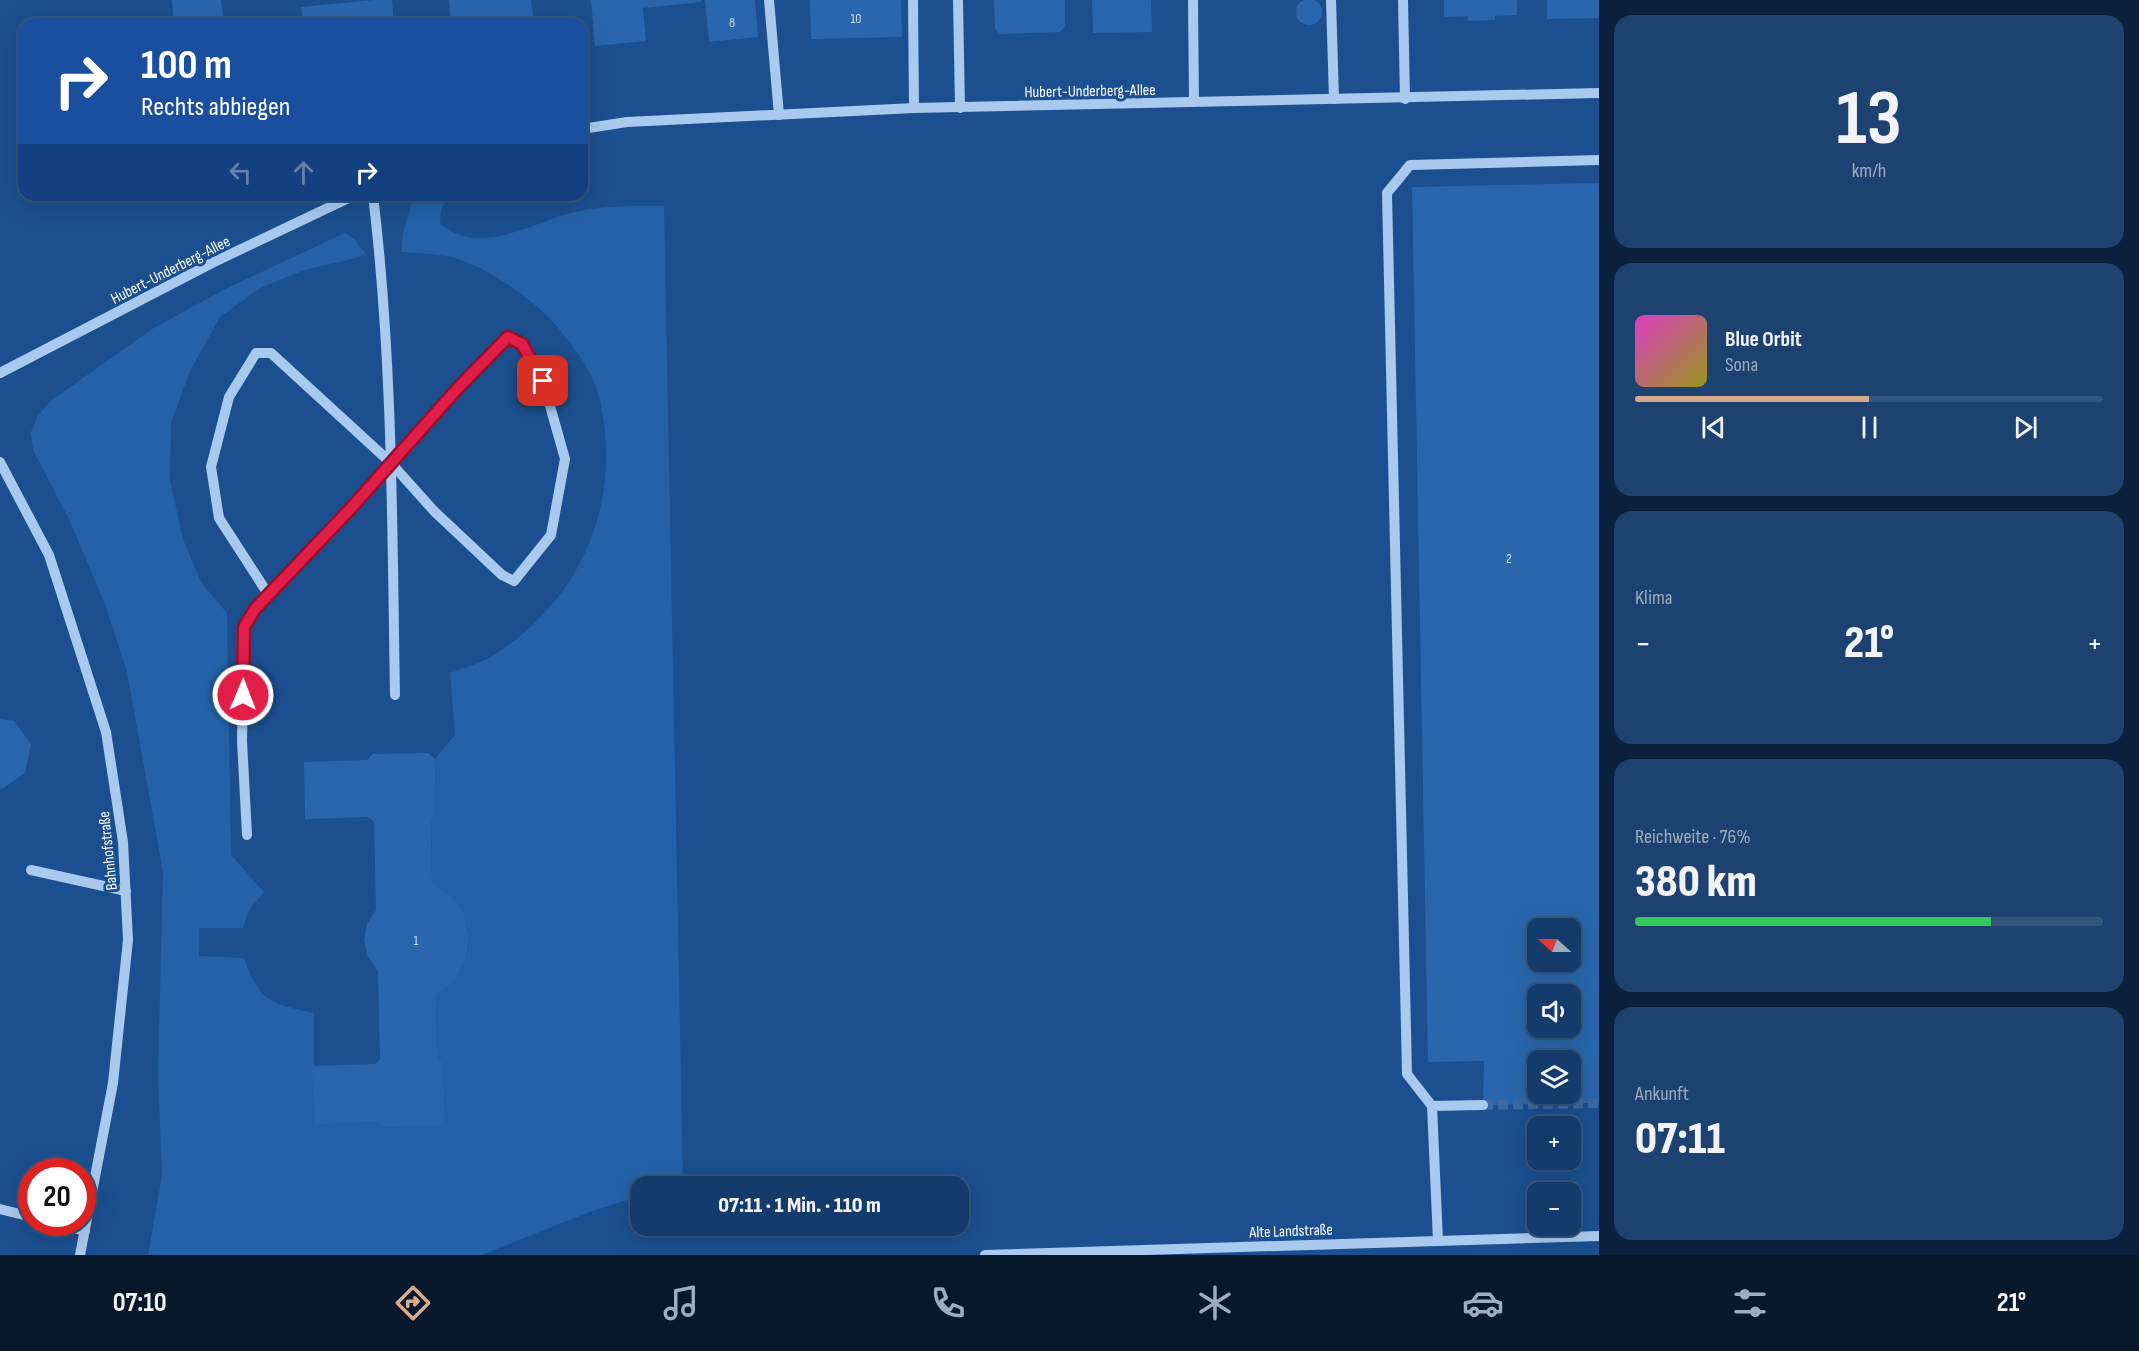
<!DOCTYPE html>
<html lang="de">
<head>
<meta charset="utf-8">
<style>
	body { margin:0; font-family:"Sofia Sans Condensed",sans-serif; background:#1d4271; color:#f1f3f6; height:100vh; display:flex; flex-direction:column; font-size:22px; white-space:nowrap }
	* { box-sizing:border-box; margin:0 }
	p { font-size:20px; color:#9dadc1 }
	.icon { flex:none; width:33px; height:33px; fill:none; stroke:currentColor; stroke-width:2; stroke-linecap:round; stroke-linejoin:round }
	.map { position:relative; flex:1; overflow:hidden }
	.drawer { display:flex; flex-direction:column; gap:15px; padding:15px; background:#0b203b; width:540px }
	.drawer>* { flex:none }
	.top-card { position:absolute; left:18px; top:18px; width:570px; height:183px; border-radius:18px; box-shadow:0 6px 24px #0002,0 0 0 2px #33557e; background:#1a4fa0; color:#fff; overflow:hidden }
	.needle { width:39px; rotate:291deg }
	.tools { position:absolute; left:1527px; top:918px; display:grid; gap:12px }
	.tools a { display:grid; place-items:center; width:54px; height:54px; border-radius:12px; background:#143b6b; box-shadow:0 6px 24px #0002,0 0 0 2px #33557e; font-size:30px }
	.speed { position:absolute; left:18px; top:1158px; display:flex; gap:12px; font-size:30px; font-weight:700; text-align:center }
	.speed>* { display:grid; place-content:center; width:78px; height:78px; border-radius:50%; background:#143b6b; box-shadow:0 6px 24px #0002,0 0 0 2px #33557e; line-height:1 }
	.speed .limit { border:9px solid #d22; background:#fff; color:#111 }
	.pin { position:absolute; display:grid; place-items:center; width:51px; height:51px; color:#fff; margin:-26px; border-radius:12px; box-shadow:0 3px 9px #0006 }
	.me { position:absolute; width:66px; margin:-33px; rotate:1deg; stroke-linejoin:round; filter:drop-shadow(0 0 4px #0008) }
	.turn { display:flex; align-items:center; gap:21px; height:126px; padding:0 24px; font-size:27px }
	.turn .icon { width:78px; height:78px; stroke-width:2.5 }
	.turn b { display:block; font-size:42px; line-height:51px }
	.lanes { display:flex; align-items:center; height:57px; padding:0 24px; background:#0003; justify-content:center; gap:30px; direction:ltr }
	.lanes .off { opacity:.35 }
	.big { font-size:45px; font-weight:800; line-height:1.1 }
	.drawer .widget { flex:1; display:flex; flex-direction:column; justify-content:center; gap:9px; min-width:0; padding:0 21px; border-radius:18px; background:#1d4271 }
	.drawer .dial { align-items:center; gap:0 }
	.dial b { font-size:78px; line-height:1 }
	.song { display:flex; align-items:center; gap:18px }
	.cover { width:72px; height:72px; border-radius:9px; background:linear-gradient(135deg,hsl(310 70% 55%),hsl(60 70% 35%)) }
	.played { height:6px; border-radius:3px; background:linear-gradient(90deg,#d6ab8b 50%,#33557e 50%) }
	.keys { display:flex; justify-content:space-around; direction:ltr }
	.heat { display:flex; justify-content:space-between; align-items:center; font-size:33px; direction:ltr }
	.charge { height:9px; border-radius:4px; background:linear-gradient(90deg,#34c759 76%,#33557e 0) }
	.trip { position:absolute; left:630px; top:1176px; width:339px; height:60px; border-radius:18px; background:#143b6b; box-shadow:0 6px 24px #0002,0 0 0 2px #33557e; font-weight:800; line-height:60px; text-align:center }
	.tab-bar { display:flex; height:96px; justify-content:space-around; align-items:center; background:#08182b; color:#9dadc1 }
	.tab-bar .icon { width:42px; height:42px }
	.tab-bar .on { color:#d6ab8b }
	.tab-bar b { font-size:27px; color:#f1f3f6 }
	main { display:flex; flex:1; min-height:0 }
	.map>svg:first-child { display:block }
	.green { fill:#2461a8 }
	.building { fill:#2a66ad; fill-rule:evenodd }
	.lines { fill:none; stroke-linecap:round; stroke-linejoin:round }
	.minor-tunnel { stroke:#3d69a0; stroke-width:10; stroke-dasharray:10 5; stroke-linecap:butt }
	.minor { stroke:#a9c9ee; stroke-width:10 }
	.route-casing { stroke:#92132f; stroke-width:15 }
	.route { stroke:#e11d48; stroke-width:10 }
	.labels { text-anchor:middle; stroke-width:6; stroke-linejoin:round; paint-order:stroke }
	.number-label { font-size:14px; fill:#cad9ea }
	.street-label { font-size:16px; fill:#fff; stroke:#1b4f8f }
</style>
</head>
<body>
<main>
<div class="map">
<svg width="1599" height="1255" viewBox="0 0 1599 1255">
	<rect width="100%" height="100%" fill="#1b4f8f"/>
	<path class="green" d="M433 195H449L441 210 440 223C477 257 528 225 567 214 599 205 632 206 664 206L683 1186H640V1196L592 1211 482 1255H148L162 1176 158 1073 163 872 127 672 105 604 69 519 33 450 31 432 37 417 52 400 152 329 225 289 345 233 354 239 367 255 302 271 260 288 220 317 190 371 171 423 170 480 183 539 201 582 227 613 231 855 264 892 249 910 243 928H199V956L244 958C260 1002 269 1003 314 1013V1123L377 1122 383 1127 438 1126 445 1119 443 1063 437 1057 436 996C481 959 479 916 432 882L431 821 436 815 435 759 455 735 450 673C463 668 477 664 489 658 582 602 624 501 599 396 592 369 571 343 554 323 531 298 485 265 451 257 435 254 418 253 401 252L403 233 412 202Z"/>
	<g class="building">
		<circle cx="1309" cy="12" r="13"/>
		<path d="M172 0H221L224 24H174Z"/>
		<path d="M374 0H392L394 24H303L301 7Z"/>
		<path d="M449 0H531L534 22 451 24Z"/>
		<path d="M591 0H701V2L643 8 646 41 595 46Z"/>
		<path d="M705 0H755L758 37 709 42Z"/>
		<path d="M810 0H901L902 37 811 39Z"/>
		<path d="M994 0H1065V26L1060 32 1000 34 995 28Z"/>
		<path d="M1092 0H1151L1152 32 1093 33Z"/>
		<path d="M1444 0H1517V15L1495 16V20L1468 21V16L1444 17Z"/>
		<path d="M1547 0H1599V18L1547 19Z"/>
		<path d="M1599 183V1103L1483 1105 1484 1061 1428 1062 1412 187ZM1538 928H1570V962H1538ZM1538 994H1570V1028H1538ZM1538 1060H1570V1094H1538Z"/>
		<path d="M0 719 14 721 31 744 25 773 2 789H0Z"/>
		<path d="M428 753 435 759 436 815 431 821 432 882 451 896 464 915 469 938 465 961 454 981 436 996 437 1057 443 1063 445 1119 438 1126 383 1127 377 1122 314 1124 312 1066 375 1064 380 1059 378 971 368 957 364 941 367 924 376 910 374 822 368 817 305 819 304 762 367 760 373 754Z"/>
	</g>
	<g class="lines">
		<path class="minor-tunnel" d="M1483 1105 1599 1103"/>
		<g class="minor">
			<path d="M769 0 779 115"/>
			<path d="M913 0 914 108"/>
			<path d="M958 0 960 108"/>
			<path d="M1193 0 1194 102"/>
			<path d="M1331 0 1334 99"/>
			<path d="M1403 0 1405 99"/>
			<path d="M582 129 627 122 914 108 1599 93"/>
			<path d="M373 195C393 361 392 528 395 695"/>
			<path d="M0 373 212 263 355 195"/>
			<path d="M0 462 49 555 106 732 123 842 128 940 113 1083 80 1255"/>
			<path d="M247 835 242 741 244 627 255 609C286 575 319 543 350 509 403 452 453 392 508 337L522 344 543 381 565 459 551 535 514 581 502 575 434 511 391 463 271 353H256L229 397 211 467 219 518 268 594"/>
			<path d="M31 870 126 891"/>
			<path d="M1432 1106 1407 1074 1387 193 1410 165 1599 160"/>
			<path d="M0 1209 32 1217"/>
			<path d="M53 1222 85 1231"/>
			<path d="M1438 1241 1432 1106 1483 1105"/>
			<path d="M985 1255 1599 1236"/>
		</g>
	</g>
	<g class="lines">
		<g class="route-casing">
			<path id="route" d="M243 695 244 627 255 609 351 508 458 388 508 337 522 344 543 381"/>
		</g>
		<use href="#route" class="route"/>
	</g>
	<g class="labels">
		<g class="number-label">
			<text x="856" y="23">10</text>
			<text x="732" y="27">8</text>
			<text x="1509" y="563">2</text>
			<text x="416" y="945">1</text>
		</g>
		<g class="street-label">
			<text transform="translate(1090 90) rotate(-1)" y="6">Hubert-Underberg-Allee</text>
			<text transform="translate(170 269) rotate(-27)" y="6">Hubert-Underberg-Allee</text>
			<text transform="translate(107 851) rotate(-96)" y="6">Bahnhofstraße</text>
			<text transform="translate(1291 1230) rotate(-2)" y="6">Alte Landstraße</text>
		</g>
	</g>
</svg>
<div class="tools">
<a><svg class="needle" viewBox="-14 -14 28 28"><path d="M0-13l5 13h-10z" fill="#e53935"/><path d="M0 13l5-13h-10z" fill="#9dadc1"/></svg></a>
<a><svg class="icon" aria-label="sound" viewBox="0 0 24 24"><path d="M4 9h4l5-4v14l-5-4H4zM17 9q2 3 0 6"/></svg></a>
<a><svg class="icon" aria-label="layers" viewBox="0 0 24 24"><path d="M12 4l9 5-9 5-9-5zM3 14l9 5 9-5"/></svg></a>
<a>+</a>
<a>−</a>
</div>
<div class="speed"><div class="limit">20</div></div>
<div class="pin" style="left:543px;top:381px;background:#d93025"><svg class="icon" aria-label="arrive" viewBox="0 0 24 24"><path d="M6 21V4h12l-3 4 3 4H6"/></svg></div>
<svg class="me" style="left:243px;top:695px" viewBox="-20 -20 40 40"><circle r="17" fill="#e11d48" stroke="#fff" stroke-width="3"/><path d="M0-11L8 9 0 5-8 9z" fill="#fff"/></svg>
<div class="trip">07:11 · 1 Min. · 110 m</div>
<div class="top-card">
<div class="turn"><svg class="icon" aria-label="right" viewBox="0 0 24 24"><path d="M7 20v-9h11M14 6l5 5-5 5"/></svg><div><b>100 m</b>Rechts abbiegen</div></div>
<div class="lanes"><svg class="icon off" aria-label="left" viewBox="0 0 24 24"><path d="M17 20v-9H6M10 6l-5 5 5 5"/></svg><svg class="icon off" aria-label="ahead" viewBox="0 0 24 24"><path d="M12 20V5M6 11l6-6 6 6"/></svg><svg class="icon" aria-label="right" viewBox="0 0 24 24"><path d="M7 20v-9h11M14 6l5 5-5 5"/></svg></div>
</div>
</div>
<section class="drawer">
<div class="widget dial"><b>13</b><p>km/h</p></div>
<div class="widget">
<div class="song"><i class="cover"></i><div><b>Blue Orbit</b><p>Sona</p></div></div>
<div class="played"></div>
<div class="keys"><svg class="icon" aria-label="previous" viewBox="0 0 24 24"><path d="M18 5L8 12l10 7zM5 5v14"/></svg><svg class="icon" aria-label="pause" viewBox="0 0 24 24"><path d="M8 5v14M16 5v14"/></svg><svg class="icon" aria-label="next" viewBox="0 0 24 24"><path d="M6 5l10 7-10 7zM19 5v14"/></svg></div>
</div>
<div class="widget"><p>Klima</p>
<div class="heat"><a>−</a><b class="big">21°</b><a>+</a></div>
</div>
<div class="widget"><p>Reichweite · 76%</p><b class="big">380 km</b><div class="charge"></div></div>
<div class="widget"><p>Ankunft</p><b class="big">07:11</b></div>
</section>
</main>
<nav class="tab-bar">
<b>07:10</b>
<svg class="icon on" aria-label="directions" viewBox="0 0 24 24"><path d="M12 3l9 9-9 9-9-9zM9 14v-3h6M13 9l2 2-2 2"/></svg>
<svg class="icon" aria-label="music" viewBox="0 0 24 24"><path d="M9 18V5l10-2v13"/><circle cx="6" cy="18" r="3"/><circle cx="16" cy="16" r="3"/></svg>
<svg class="icon" aria-label="phone" viewBox="0 0 24 24"><path d="M5 4h4l2 5-3 2q2 4 5 5l2-3 5 2v4C11 20 4 13 5 4z"/></svg>
<svg class="icon" aria-label="climate" viewBox="0 0 24 24"><path d="M12 3v18M4 7l16 10M4 17L20 7"/></svg>
<svg class="icon" aria-label="car" viewBox="0 0 24 24"><path d="M5 17H2v-5l4-1 3-4h7l3 4 3 1v5h-3M9 17h6M6 11h13"/><circle cx="7" cy="17" r="2"/><circle cx="17" cy="17" r="2"/></svg>
<svg class="icon" aria-label="filters" viewBox="0 0 24 24"><path d="M4 7h16M4 17h16"/><circle cx="9" cy="7" r="2"/><circle cx="15" cy="17" r="2"/></svg>
<b>21°</b>
</nav>
</body>
</html>
